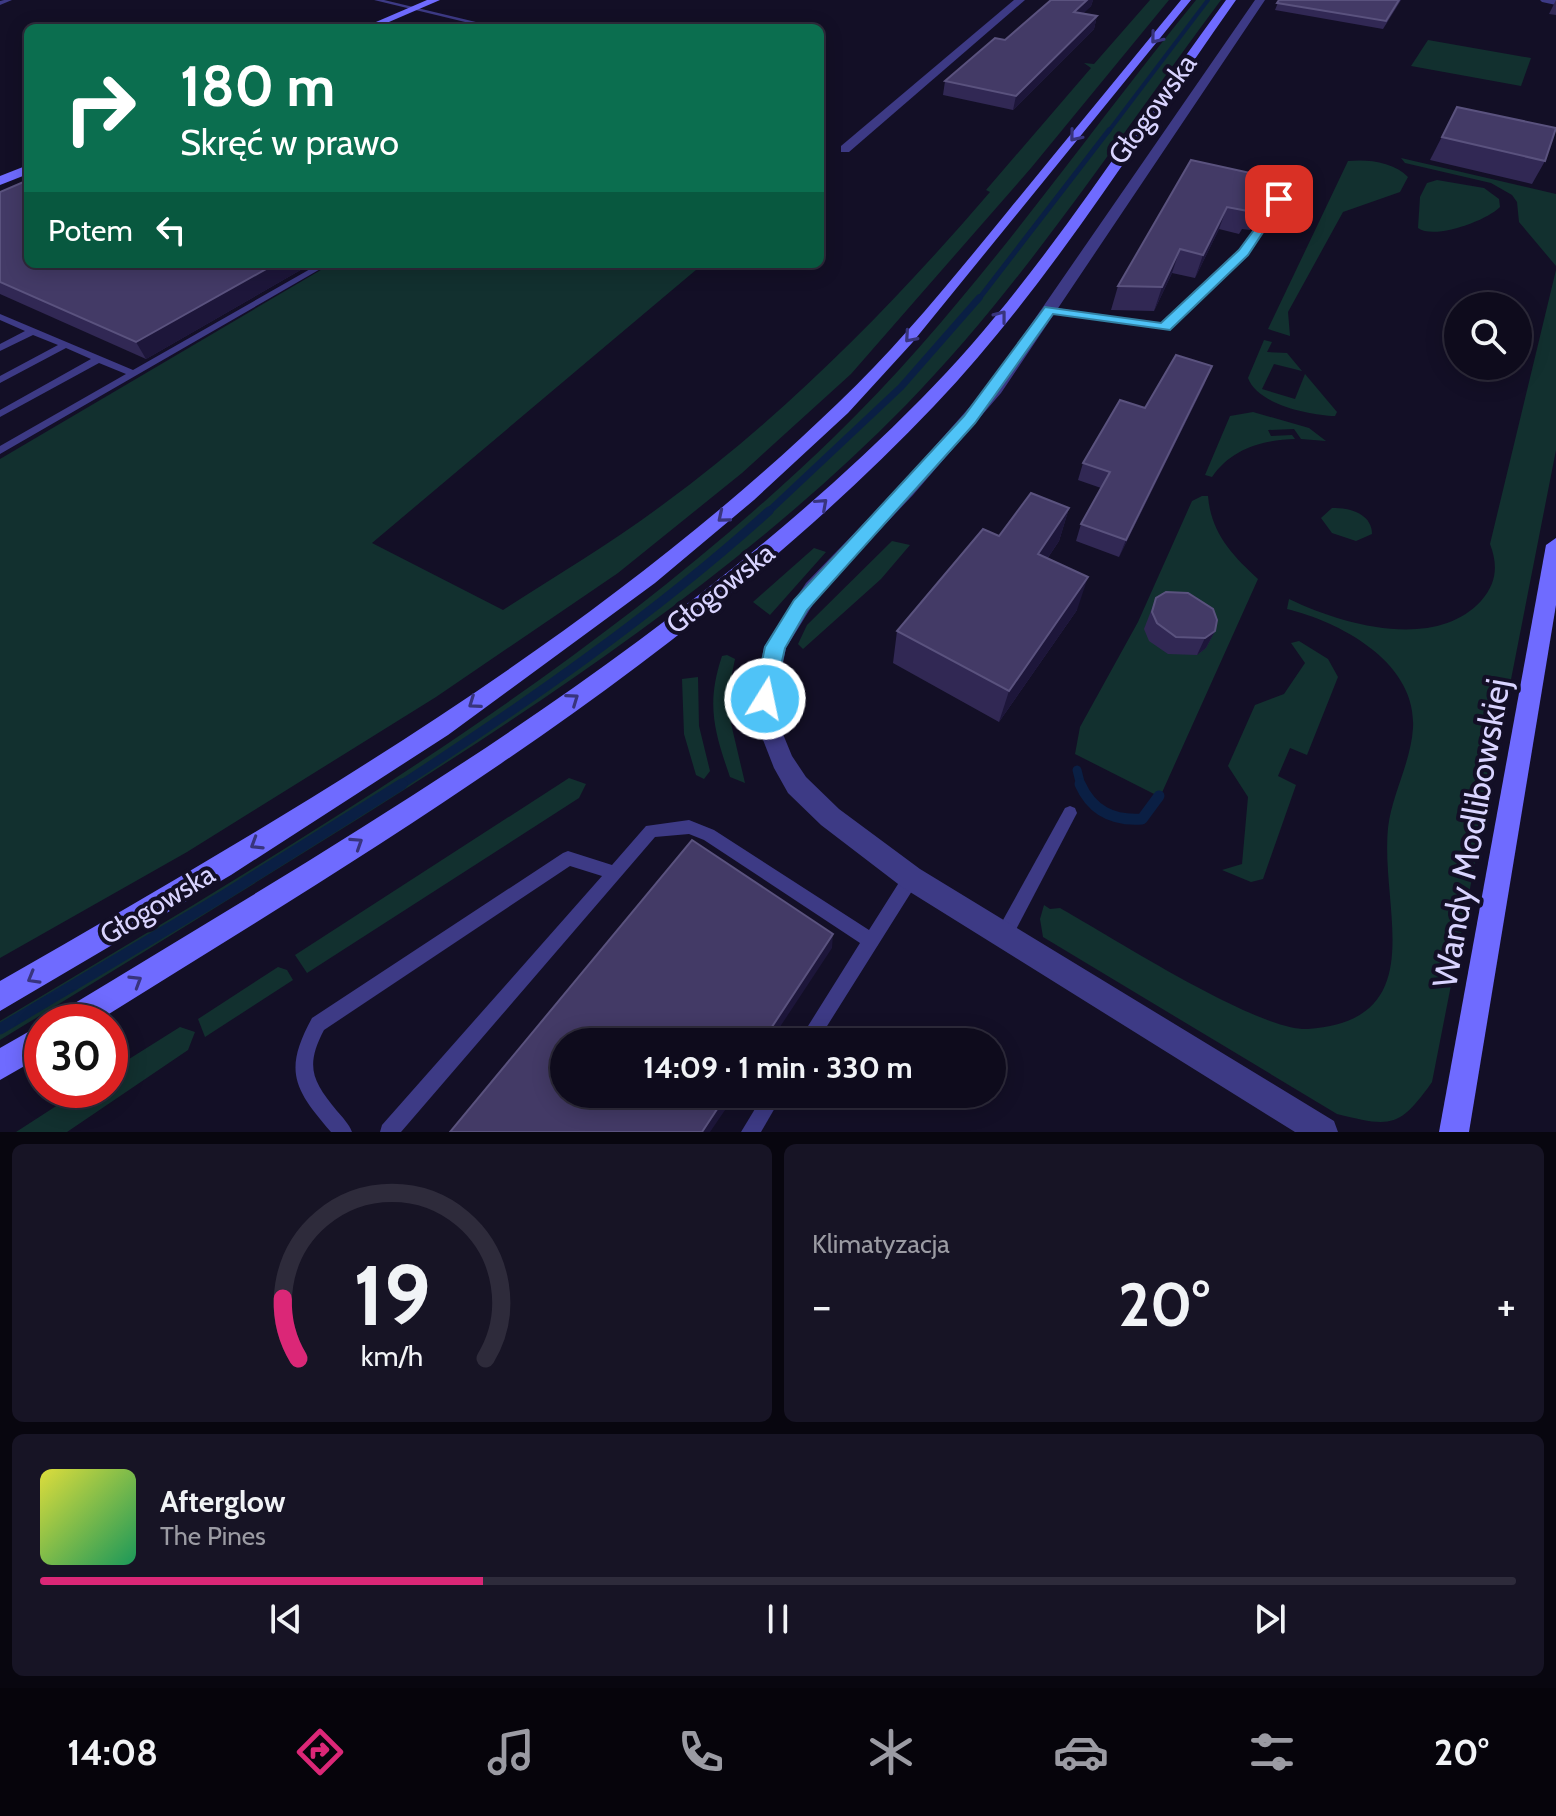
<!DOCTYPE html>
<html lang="pl">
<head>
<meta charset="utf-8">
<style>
	body { margin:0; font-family:Cabin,sans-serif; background:#171425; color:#f1f3f6; height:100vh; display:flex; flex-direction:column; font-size:30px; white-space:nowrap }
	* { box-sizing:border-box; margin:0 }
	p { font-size:26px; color:#9b9ba3 }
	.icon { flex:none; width:44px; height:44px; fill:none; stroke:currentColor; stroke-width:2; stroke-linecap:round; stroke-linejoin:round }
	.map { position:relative; height:1132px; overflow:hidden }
	.drawer { display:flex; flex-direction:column; gap:12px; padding:12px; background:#08060f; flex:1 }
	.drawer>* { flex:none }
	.guide { position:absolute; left:24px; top:24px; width:800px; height:244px; border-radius:12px; box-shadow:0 4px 20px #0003,0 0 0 2px #2e2b3b; background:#0b6e4f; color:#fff; overflow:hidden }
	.tools { position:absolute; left:1444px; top:292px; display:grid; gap:16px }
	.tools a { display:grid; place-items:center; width:88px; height:88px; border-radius:50%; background:#0e0b1c; box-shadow:0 4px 20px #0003,0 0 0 2px #2e2b3b; font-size:40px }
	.speed { position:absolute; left:24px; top:1004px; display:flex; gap:16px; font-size:40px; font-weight:700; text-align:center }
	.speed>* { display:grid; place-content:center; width:104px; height:104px; border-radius:50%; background:#0e0b1c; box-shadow:0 4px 20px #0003,0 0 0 2px #2e2b3b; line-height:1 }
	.speed .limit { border:12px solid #d22; background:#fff; color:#111 }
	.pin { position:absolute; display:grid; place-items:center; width:68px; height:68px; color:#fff; margin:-34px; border-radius:16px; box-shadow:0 4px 12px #0006 }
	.me { position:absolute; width:88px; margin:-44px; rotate:10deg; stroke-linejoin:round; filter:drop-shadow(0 0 6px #0008) }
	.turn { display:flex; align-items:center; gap:28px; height:168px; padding:0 24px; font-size:36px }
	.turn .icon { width:104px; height:104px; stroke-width:2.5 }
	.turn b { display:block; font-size:56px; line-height:68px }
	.then { display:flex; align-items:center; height:76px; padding:0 24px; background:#0003; gap:16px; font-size:30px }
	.big { font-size:60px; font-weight:700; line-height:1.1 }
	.drawer .widget { flex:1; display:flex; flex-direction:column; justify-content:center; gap:12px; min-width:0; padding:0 28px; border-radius:12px; background:#171425 }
	.drawer .dial { align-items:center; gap:0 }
	.dial svg { height:208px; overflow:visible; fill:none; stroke:#2e2b3b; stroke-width:7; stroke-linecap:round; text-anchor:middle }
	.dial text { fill:#f1f3f6; stroke:none }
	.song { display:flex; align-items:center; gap:24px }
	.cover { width:96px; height:96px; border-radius:12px; background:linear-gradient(135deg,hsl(60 70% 55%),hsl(150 70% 35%)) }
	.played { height:8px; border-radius:4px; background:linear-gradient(90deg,#db2777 30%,#2e2b3b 30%) }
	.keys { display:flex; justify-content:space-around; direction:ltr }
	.heat { display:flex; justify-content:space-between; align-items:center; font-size:44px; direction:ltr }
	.drawer .tiles { flex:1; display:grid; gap:12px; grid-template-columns:1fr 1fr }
	.widget:last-child { grid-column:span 2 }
	.trip { position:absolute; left:550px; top:1028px; width:456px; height:80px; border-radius:40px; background:#0e0b1c; box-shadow:0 4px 20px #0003,0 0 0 2px #2e2b3b; font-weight:700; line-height:80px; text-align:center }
	.tabs { display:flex; height:128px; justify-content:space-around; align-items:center; background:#06040b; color:#9b9ba3 }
	.tabs .icon { width:56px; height:56px }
	.tabs .current { color:#db2777 }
	.tabs b { font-size:36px; color:#f1f3f6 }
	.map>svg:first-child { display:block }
	.green { fill:#12302f }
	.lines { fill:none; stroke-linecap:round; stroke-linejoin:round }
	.stream-far4 { stroke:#0a1f44; stroke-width:4 }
	.stream-far3 { stroke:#0a1f44; stroke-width:5 }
	.stream-far2 { stroke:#0a1f44; stroke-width:7 }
	.stream-far1 { stroke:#0a1f44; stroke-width:9 }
	.stream { stroke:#0a1f44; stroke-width:11 }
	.lane { fill:#3d3a85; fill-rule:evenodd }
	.street { fill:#3d3a85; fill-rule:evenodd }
	.secondary { fill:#6f6bff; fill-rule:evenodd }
	.wall { fill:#312854 }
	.shaded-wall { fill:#1d163a }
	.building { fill:#433a66; stroke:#5a527e; stroke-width:2 }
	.oneway { stroke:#38347d }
	.route { fill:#4fc3f7; stroke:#337fa1; stroke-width:2 }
	.labels { text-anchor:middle; stroke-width:8; stroke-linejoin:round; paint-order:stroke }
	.street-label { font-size:28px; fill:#d9d4ff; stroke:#130f26 }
	.near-street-label { font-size:34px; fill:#d9d4ff; stroke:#130f26 }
</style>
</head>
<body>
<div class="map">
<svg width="1556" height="1132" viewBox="0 0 1556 1132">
	<rect width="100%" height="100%" fill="#130f26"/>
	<g class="green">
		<path d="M1150 0H1169L1031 168 851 374 742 473 618 573 436 697 187 852 0 958V459L331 264H703L372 543 503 610C557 575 613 542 665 503 786 414 893 305 990 192L986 190 1091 68 1084 63 1094 64Z"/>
		<path d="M1196 0H1221C1119 136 1025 283 906 405 746 568 553 696 361 817 241 892 121 966 0 1040V1021C290 847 591 673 835 436 970 305 1078 145 1196 0Z"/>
		<path d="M1428 40 1531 58 1521 86 1411 66Z"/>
		<path d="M1401 158 1556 194V266L1519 222 1517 202 1512 195 1491 183 1405 163Z"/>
		<path d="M1348 161C1368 159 1394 162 1408 177L1400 192 1343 212 1288 312 1290 336 1268 329Z"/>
		<path d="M1437 180 1484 188 1499 199 1500 207C1486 221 1434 240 1418 228L1420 197 1427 183Z"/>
		<path d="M1556 270V450L1432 1082C1399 1129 1390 1127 1337 1114L1043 937 1040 919 1044 905 1050 909 1060 908C1110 936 1259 1032 1308 1029 1433 1020 1380 910 1388 828 1392 794 1411 762 1413 728 1417 662 1340 622 1287 609L1289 599C1343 625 1435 651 1481 601 1497 583 1498 565 1490 544Z"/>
		<path d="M1264 340 1272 342 1267 352 1287 353 1302 371 1274 364 1262 389 1295 399 1305 374 1337 412 1335 416C1310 415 1258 405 1248 378Z"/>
		<path d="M1253 412 1309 428 1326 441 1301 439 1294 429 1268 430 1271 436 1292 435 1295 439C1262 440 1231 449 1212 477L1205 475 1230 416Z"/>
		<path d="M1202 496H1208C1211 533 1232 555 1258 579L1160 797 1075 754 1080 727 1138 622 1192 501Z"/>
		<path d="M1332 508C1349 507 1372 514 1372 534L1356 541 1332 533 1321 518Z"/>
		<path d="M892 541 910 545 881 579 803 649 798 644 807 625Z"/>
		<path d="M814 548 826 552 770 615 753 602Z"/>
		<path d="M1299 641 1328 659 1338 677 1307 755 1290 748 1278 776 1296 785 1263 879 1251 882 1222 870 1242 864 1248 797 1228 766 1255 705 1284 694 1305 663 1291 643Z"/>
		<path d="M727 655 735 659 729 688V715L745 783 730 777C714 731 706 704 722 656Z"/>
		<path d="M698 677 699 726 710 771 704 779 696 775 684 734 682 679Z"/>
		<path d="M569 778 586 784 579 798 307 973 295 955Z"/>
		<path d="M278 967 287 970 293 980 205 1037 198 1019Z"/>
		<path d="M180 1027 195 1032 188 1050 67 1132H16L81 1090H110V1071Z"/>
	</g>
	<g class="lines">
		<path class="stream-far4" d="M1108 132 1208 0"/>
		<path class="stream-far3" d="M978 300 1109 130"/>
		<path class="stream-far2" d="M767 513 901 387 979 298"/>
		<g class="stream-far1">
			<path d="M1077 770 1081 786"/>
			<path d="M399 786C527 703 655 614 769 511"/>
		</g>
		<g class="stream">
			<path d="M1080 784C1092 811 1113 821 1142 819L1159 796"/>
			<path d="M0 1029 223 896 402 784"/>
		</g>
		<g class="lane">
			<path d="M4 0H12L0 5V1Z"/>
			<path d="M374 0H384L501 28H490Z"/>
			<path d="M1276 197 1283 199 1247 254 1168 329 1050 313 1045 310 1050 307 1163 324 1241 250Z"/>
			<path d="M319 264H329L0 454V446L126 374 99 363 0 417V410L91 359 66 348 0 383V376L58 345 33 335 0 351V344L25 331 0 320V314L133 370Z"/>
			<path d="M1070 806 1075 808 1077 813 1010 941 1004 943 998 941 996 935 998 929 1065 808Z"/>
			<path d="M689 820 714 830 869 930 905 873 911 871 917 873 919 878 917 883 817 1042H798L860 943 704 840 689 834 655 837 401 1132H380L382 1125 602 876 570 866 324 1030C305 1066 312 1081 337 1111 343 1118 349 1124 352 1132H331C294 1089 283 1071 312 1018L563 853 568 851 612 865 646 826Z"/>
			<path d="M764 1094H783L761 1132H741Z"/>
		</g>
		<g class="street">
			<path d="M1014 0H1025L849 152H841V146Z"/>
			<path d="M1255 0H1265L1001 393 913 495 820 593 786 648 776 699 778 722 792 756 806 777 839 809 920 869 1334 1121 1338 1132H1295L902 887 821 825 788 793 774 768 756 722 754 699 764 647 806 583 899 487 989 385Z"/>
			<path d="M1540 0H1556V5L1542 2Z"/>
		</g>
		<g class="secondary">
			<path d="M427 0H440L375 28H362Z"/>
			<path d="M1181 0H1191L912 343 848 413 754 500 655 583 448 735 231 875 0 1011V981C294 812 593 640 838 403 900 344 954 277 1008 211 1066 140 1124 70 1181 0Z"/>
			<path d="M1226 0H1236C1139 137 1050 284 934 406 694 658 390 839 96 1022H56L60 1012C361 829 672 651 921 399 1039 280 1127 134 1226 0Z"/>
			<path d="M28 165V174L0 185V176Z"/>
			<path d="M1556 538V605L1469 1132H1439L1546 545Z"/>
			<path d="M42 1024V1056L0 1080V1048Z"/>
		</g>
	</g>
	<g class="wall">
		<path d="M1051 0H1093L1091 6 1083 13 1097 16 1094 29 1013 110 943 95 945 81 1005 40Z"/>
		<path d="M1279 0H1401L1383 29 1275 10Z"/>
		<path d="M1556 0V15L1549 14Z"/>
		<path d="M1457 107 1545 161 1532 184 1430 160Z"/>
		<path d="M1191 160 1278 179 1269 201 1250 230 1242 229 1239 234 1219 229 1195 278 1172 273 1154 311 1111 310 1118 286Z"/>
		<path d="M0 192 311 264 146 359 0 294Z"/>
		<path d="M1205 383 1119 557 1076 541 1081 524 1101 488 1078 480 1083 463 1145 408Z"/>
		<path d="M1069 508 1059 541 1047 559 1077 610 999 722 893 663 897 631 999 536Z"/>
		<path d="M1156 598 1215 631 1206 648 1197 655 1168 654 1149 641 1144 629Z"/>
	</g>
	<g class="shaded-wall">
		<path d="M1087 0H1093L1091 6 1072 25 1074 12Z"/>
		<path d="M1097 16 1094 29 1013 110 1016 96Z"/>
		<path d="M1278 179 1269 201 1250 230 1259 208Z"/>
		<path d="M1227 207 1219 229 1195 278 1203 255Z"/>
		<path d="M1180 249 1172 273 1154 311 1162 287Z"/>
		<path d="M275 264H311L146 359 136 342Z"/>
		<path d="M1212 366 1205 383 1119 557 1126 540Z"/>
		<path d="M1069 508 1059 541 1028 587 1038 554Z"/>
		<path d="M1088 577 1077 610 999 722 1009 691Z"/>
		<path d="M1215 631 1206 648 1197 655 1205 638Z"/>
		<path d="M833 934 832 948 770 1042H762Z"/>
		<path d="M727 1094H736L710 1132H702Z"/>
	</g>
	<g class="building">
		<path d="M1051 0H1087L1074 12 1097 16 1016 96 945 81 995 38 1005 40Z"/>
		<path d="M1279 0H1399L1386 21 1277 3Z"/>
		<path d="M1457 107 1556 128 1545 161 1442 137Z"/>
		<path d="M1191 160 1278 179 1259 208 1250 206 1248 211 1227 207 1203 255 1180 249 1162 287 1118 286Z"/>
		<path d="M28 180V264H275L136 342 0 282V192Z"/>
		<path d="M1176 355 1212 366 1126 540 1081 524 1110 472 1083 463 1120 400 1145 408Z"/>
		<path d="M1031 493 1069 508 1038 554 1088 577 1009 691 897 631 983 529 999 536Z"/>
		<path d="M1166 592 1188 593 1213 609 1217 620 1215 631 1205 638 1176 637 1157 623 1152 612 1156 598Z"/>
		<path d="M692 840 833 934 762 1042H564V1094H727L702 1132H450Z"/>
	</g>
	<defs><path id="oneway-chevron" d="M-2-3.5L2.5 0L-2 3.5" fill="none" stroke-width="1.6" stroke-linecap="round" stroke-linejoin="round" transform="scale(2)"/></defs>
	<g class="oneway">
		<use href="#oneway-chevron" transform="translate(1156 38) rotate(129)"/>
		<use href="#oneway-chevron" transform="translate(1075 136) rotate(129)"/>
		<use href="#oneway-chevron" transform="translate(1001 316) rotate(-52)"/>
		<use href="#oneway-chevron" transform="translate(910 337) rotate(131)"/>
		<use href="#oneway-chevron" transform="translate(822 504) rotate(-42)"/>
		<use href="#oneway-chevron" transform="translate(723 517) rotate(140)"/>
		<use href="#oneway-chevron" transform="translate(573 699) rotate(-35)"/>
		<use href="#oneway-chevron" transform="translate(474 703) rotate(145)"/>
		<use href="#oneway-chevron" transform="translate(357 843) rotate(-33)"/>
		<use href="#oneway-chevron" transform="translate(256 844) rotate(148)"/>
		<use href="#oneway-chevron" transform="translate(33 978) rotate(150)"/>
		<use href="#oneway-chevron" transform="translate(136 981) rotate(-32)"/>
	</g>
	<path class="route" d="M1279 196 1285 199 1248 255 1170 330 1053 314 975 423 807 610 785 648 772 705H757L754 699 765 647 794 600 964 416 1045 307 1161 323 1239 250Z"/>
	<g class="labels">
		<g class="street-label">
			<text transform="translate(1152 109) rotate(-54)" y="10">Głogowska</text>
			<text transform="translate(720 588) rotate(-38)" y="10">Głogowska</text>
			<text transform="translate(157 904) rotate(-31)" y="10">Głogowska</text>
		</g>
		<g class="near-street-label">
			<text transform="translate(1471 833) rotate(-80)" y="12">Wandy Modlibowskiej</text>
		</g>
	</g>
</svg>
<div class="tools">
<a><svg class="icon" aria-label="search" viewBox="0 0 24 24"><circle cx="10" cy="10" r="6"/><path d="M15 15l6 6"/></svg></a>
</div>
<div class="speed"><div class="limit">30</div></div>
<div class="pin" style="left:1279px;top:199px;background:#d93025"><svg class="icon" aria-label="arrive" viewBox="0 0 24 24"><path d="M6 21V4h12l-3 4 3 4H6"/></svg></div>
<svg class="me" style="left:765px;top:699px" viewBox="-20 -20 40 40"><circle r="17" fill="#4fc3f7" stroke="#fff" stroke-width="3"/><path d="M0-11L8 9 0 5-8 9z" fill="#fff"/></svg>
<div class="trip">14:09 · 1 min · 330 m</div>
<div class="guide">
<div class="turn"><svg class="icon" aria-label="right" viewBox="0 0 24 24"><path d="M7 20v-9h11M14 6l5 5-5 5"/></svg><div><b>180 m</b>Skręć w prawo</div></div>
<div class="then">Potem<svg class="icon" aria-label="left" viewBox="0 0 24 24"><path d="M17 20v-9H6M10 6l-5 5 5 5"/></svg></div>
</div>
</div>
<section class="drawer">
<div class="tiles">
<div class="widget dial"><svg viewBox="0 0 100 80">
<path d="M14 69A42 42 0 1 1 86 69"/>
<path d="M14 69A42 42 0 0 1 8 46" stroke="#db2777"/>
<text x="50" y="56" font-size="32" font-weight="700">19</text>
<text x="50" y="72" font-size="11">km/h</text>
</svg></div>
<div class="widget"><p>Klimatyzacja</p>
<div class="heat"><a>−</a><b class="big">20°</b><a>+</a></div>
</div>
<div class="widget">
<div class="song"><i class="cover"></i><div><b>Afterglow</b><p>The Pines</p></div></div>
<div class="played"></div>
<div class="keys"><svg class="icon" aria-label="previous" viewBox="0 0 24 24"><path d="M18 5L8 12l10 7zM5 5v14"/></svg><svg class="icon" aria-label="pause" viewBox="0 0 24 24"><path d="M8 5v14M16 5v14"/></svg><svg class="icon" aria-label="next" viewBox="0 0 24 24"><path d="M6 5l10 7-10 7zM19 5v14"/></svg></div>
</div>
</div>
</section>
<nav class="tabs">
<b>14:08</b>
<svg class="icon current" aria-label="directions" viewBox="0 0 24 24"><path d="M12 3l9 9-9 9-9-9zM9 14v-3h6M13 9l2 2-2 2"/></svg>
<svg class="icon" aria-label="music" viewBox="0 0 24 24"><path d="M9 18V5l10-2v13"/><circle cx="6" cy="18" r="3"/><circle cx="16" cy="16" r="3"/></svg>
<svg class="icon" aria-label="phone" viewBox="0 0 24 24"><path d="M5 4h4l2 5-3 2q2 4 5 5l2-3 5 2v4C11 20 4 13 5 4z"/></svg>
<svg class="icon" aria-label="climate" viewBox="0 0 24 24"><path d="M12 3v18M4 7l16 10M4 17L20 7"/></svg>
<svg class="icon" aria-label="car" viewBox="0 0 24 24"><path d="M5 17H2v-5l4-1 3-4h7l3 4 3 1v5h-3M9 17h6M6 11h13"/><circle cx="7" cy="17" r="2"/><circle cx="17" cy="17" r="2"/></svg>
<svg class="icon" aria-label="filters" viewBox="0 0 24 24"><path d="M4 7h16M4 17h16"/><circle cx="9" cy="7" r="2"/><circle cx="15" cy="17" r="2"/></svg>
<b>20°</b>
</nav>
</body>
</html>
